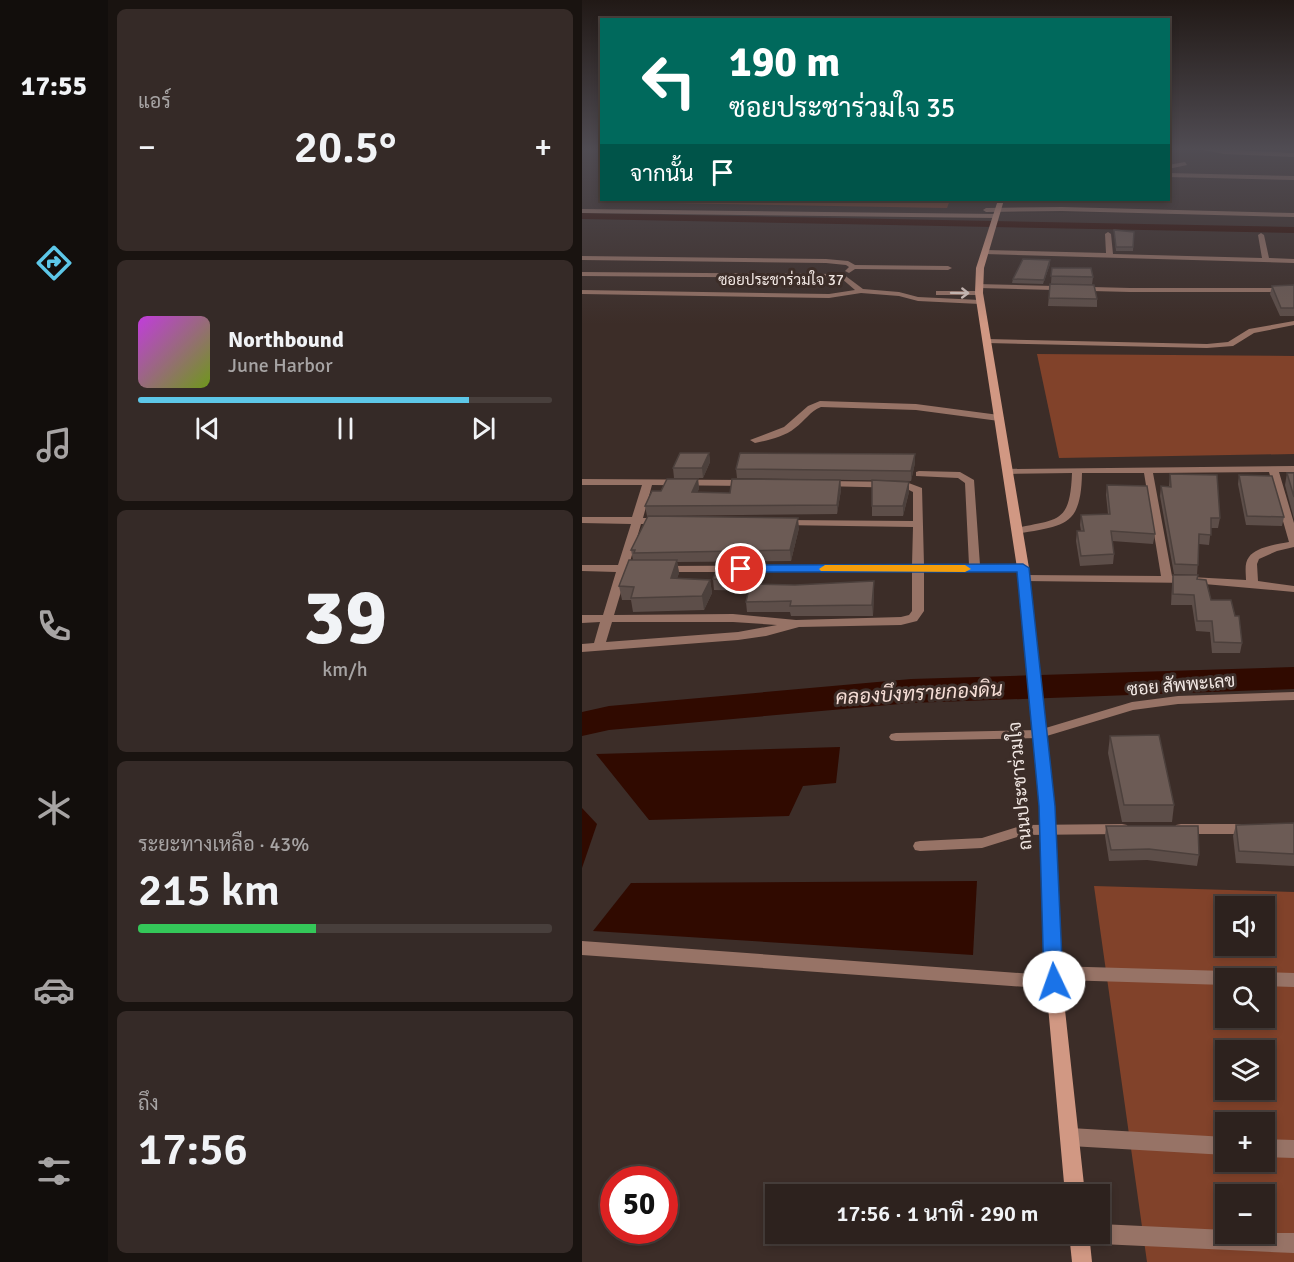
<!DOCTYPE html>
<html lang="th">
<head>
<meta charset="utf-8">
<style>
	body { margin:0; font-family:Signika,Sarabun,sans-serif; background:#352a27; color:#f1f3f6; height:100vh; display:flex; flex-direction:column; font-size:22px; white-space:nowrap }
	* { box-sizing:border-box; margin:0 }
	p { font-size:20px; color:#a7a4a4 }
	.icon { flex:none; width:33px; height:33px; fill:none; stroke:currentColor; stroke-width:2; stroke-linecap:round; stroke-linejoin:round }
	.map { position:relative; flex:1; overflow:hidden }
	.side { display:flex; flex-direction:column; gap:9px; padding:9px; background:#191310; width:474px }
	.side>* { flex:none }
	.top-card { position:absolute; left:18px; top:18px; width:570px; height:183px; border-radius:0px; box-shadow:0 3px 9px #0003,0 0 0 2px #483f3c; background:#00695c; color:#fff; overflow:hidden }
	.controls { position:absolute; left:633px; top:896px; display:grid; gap:12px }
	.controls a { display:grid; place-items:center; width:60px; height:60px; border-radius:0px; background:#2d221e; box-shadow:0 3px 9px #0003,0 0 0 2px #483f3c; font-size:30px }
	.speed { position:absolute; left:18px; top:1166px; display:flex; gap:12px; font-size:30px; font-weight:700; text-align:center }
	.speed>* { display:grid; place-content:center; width:78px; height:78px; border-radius:50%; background:#2d221e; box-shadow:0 3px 9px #0003,0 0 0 2px #483f3c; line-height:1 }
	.speed .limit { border:9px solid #d22; background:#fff; color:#111 }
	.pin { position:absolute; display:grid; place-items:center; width:51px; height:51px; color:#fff; margin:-26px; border:3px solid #fff; border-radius:50%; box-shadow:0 2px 6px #0007 }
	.me { position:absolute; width:66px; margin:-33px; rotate:357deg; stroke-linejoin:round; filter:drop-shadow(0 0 4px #0008) }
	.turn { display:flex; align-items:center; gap:21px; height:126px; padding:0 30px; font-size:27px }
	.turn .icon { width:78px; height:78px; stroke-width:2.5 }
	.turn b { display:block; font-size:42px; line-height:51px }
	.then { display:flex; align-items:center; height:57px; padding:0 30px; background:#0003; gap:12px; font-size:22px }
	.big { font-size:45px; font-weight:600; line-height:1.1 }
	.side .card { flex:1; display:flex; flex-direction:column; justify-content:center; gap:9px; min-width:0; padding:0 21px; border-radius:9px; background:#352a27 }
	.side .dial { align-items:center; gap:0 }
	.dial b { font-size:78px; line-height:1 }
	.song { display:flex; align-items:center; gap:18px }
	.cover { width:72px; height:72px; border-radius:9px; background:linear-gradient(135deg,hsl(290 70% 55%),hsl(80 70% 35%)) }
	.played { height:6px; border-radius:3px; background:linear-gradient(90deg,#5dc7e8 80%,#483f3c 80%) }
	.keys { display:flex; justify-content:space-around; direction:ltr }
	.heat { display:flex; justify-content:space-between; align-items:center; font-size:33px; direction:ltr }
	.charge { height:9px; border-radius:4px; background:linear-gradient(90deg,#34c759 43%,#483f3c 0) }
	.trip { position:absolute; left:183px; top:1184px; width:345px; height:60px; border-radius:0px; background:#2d221e; box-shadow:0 3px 9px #0003,0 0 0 2px #483f3c; font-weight:600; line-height:60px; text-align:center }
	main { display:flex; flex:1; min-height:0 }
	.menu { display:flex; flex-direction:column; width:108px; justify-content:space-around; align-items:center; background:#120e0c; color:#a7a4a4 }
	.menu .icon { width:42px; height:42px }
	.menu .active { color:#5dc7e8 }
	.menu b { font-size:27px; color:#f1f3f6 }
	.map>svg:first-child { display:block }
	.green { fill:#81422a; fill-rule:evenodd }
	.water { fill:#300a00 }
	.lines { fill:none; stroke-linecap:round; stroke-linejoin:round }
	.canal { fill:#300a00; fill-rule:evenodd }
	.river { fill:#300a00; fill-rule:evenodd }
	.street { fill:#977366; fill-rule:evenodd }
	.secondary { fill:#d19883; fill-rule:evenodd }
	.wall { fill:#5d4e49 }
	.shaded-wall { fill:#4c403c }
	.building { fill:#6c5b55; stroke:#4c403c; stroke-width:1.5 }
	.oneway { stroke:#dacac4 }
	.route { fill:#1a73e8; stroke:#114b97; stroke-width:1.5 }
	.slow { fill:#f59e0b }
	.labels { text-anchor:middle; stroke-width:6; stroke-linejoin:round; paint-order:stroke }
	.far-street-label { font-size:15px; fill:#f1e7e3; stroke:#3c2d28 }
	.street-label { font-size:18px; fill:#f1e7e3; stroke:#3c2d28 }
	.water-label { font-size:20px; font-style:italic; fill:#f5ddd5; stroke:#3c2d28 }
</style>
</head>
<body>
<main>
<nav class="menu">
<b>17:55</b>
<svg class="icon active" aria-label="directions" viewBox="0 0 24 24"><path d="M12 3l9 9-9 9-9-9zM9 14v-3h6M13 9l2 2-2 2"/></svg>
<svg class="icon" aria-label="music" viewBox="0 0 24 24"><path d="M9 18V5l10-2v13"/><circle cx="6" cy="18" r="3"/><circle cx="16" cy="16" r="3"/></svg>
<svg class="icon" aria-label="phone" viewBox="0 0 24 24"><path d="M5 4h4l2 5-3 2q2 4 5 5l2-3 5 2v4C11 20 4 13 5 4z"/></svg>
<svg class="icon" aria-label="climate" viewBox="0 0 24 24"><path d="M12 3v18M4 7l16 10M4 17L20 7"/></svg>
<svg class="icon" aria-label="car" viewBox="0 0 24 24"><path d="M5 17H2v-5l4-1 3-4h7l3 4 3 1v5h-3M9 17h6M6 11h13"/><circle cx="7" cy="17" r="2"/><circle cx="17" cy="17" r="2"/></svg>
<svg class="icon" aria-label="filters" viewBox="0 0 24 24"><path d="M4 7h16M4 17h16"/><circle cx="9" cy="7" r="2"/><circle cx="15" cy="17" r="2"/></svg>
</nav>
<section class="side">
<div class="card"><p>แอร์</p>
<div class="heat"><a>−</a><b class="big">20.5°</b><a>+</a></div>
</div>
<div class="card">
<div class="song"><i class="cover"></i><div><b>Northbound</b><p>June Harbor</p></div></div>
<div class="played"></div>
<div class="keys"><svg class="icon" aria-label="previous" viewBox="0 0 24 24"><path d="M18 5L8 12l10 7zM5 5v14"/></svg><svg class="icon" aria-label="pause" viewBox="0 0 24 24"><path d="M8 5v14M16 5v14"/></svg><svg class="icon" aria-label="next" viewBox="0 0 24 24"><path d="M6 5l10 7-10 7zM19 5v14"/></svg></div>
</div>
<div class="card dial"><b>39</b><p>km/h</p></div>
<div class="card"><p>ระยะทางเหลือ · 43%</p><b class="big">215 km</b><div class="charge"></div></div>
<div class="card"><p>ถึง</p><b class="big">17:56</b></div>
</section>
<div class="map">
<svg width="712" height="1262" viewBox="0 0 712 1262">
	<rect width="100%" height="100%" fill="#3c2d28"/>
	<g class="green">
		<path d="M28 200H368L365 208 26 202Z"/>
		<path d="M455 354 712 356V454L477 458Z"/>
		<path d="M512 886 712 892V1262H565ZM644 906H682V945H644ZM644 978H682V1017H644ZM644 1050H682V1089H644ZM644 1122H682V1161H644ZM644 1194H682V1233H644Z"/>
	</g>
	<g class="water">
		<path d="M258 747 254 783 221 786 207 816 67 820 14 754Z"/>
		<path d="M0 808 15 824 0 868Z"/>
		<path d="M395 881 391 955 11 931 49 883Z"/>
	</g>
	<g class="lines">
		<path class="canal" d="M0 213 712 227V233L0 219Z"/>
		<path class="river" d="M712 667V689L329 703 27 730 0 736V712L27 706 329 679Z"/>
		<g class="street">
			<path d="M611 148 712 153V157L642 154Z"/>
			<path d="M603 162 605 165 586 169V165Z"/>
			<path d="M586 173 712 176V180L586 177Z"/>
			<path d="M480 207 712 213V217L480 211 404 212 401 210 404 208Z"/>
			<path d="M0 209 414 214 417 216 414 218 0 213Z"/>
			<path d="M526 232 529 234 531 254 680 258 676 235 679 233 682 235 687 258 712 259V263L403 254 400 252 403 250 524 253 523 234Z"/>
			<path d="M0 256 244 259 266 261 273 265 366 266 370 268 366 270 273 269 267 273 263 271 267 267 264 265 244 263 0 260Z"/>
			<path d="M0 272 261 274 281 289 317 292 336 297 398 300 402 302 398 304 336 301 317 296 279 293 247 298 0 294V290L247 294 273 290 259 278 0 276Z"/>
			<path d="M394 284 548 288H712V292H548L397 288H394Z"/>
			<path d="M354 291H397L401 293 397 295H354Z"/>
			<path d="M712 321V325L672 333 651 346 625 348 405 343 401 341 405 339 625 344 646 342 667 329Z"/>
			<path d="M238 401 334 404 417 415 422 418 417 421 334 410 239 407C228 411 223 421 213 428 202 437 187 440 173 443L168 440 202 427 226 406Z"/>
			<path d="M712 466V472H697L712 523V547L695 551 677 559 675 564 676 581 712 586V592L611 583 442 581 436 578 442 575 579 576 562 473H500C499 528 482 525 435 534L430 531 431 529C475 518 488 526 490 473L425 474 422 473V469ZM687 472 707 542C696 544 674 547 667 557 662 563 664 573 664 580L590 576 571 473Z"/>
			<path d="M337 471 378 472 392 480 398 565H441L447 568 445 570 342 572V611L335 621 319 625 217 627 184 636 156 640 0 652V644L12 643 18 622 0 623V615H21L34 572 0 571V565H36L49 524 0 523V517H50L60 485H0V479L166 480 171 483 166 486 70 485 61 518H80L85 521 80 524H59L47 565 59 566 65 569 59 572H45L32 615 151 614 214 620 319 617 327 615 330 611V572H79L73 569 79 566 330 565 331 527 199 525 198 523 199 521 203 520 331 521V492L323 488 239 486V482L243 481 324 482 340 488 342 565H387L383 483 376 478 334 476V472ZM30 622H151L195 625 156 632 24 642Z"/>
			<path d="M712 692V700L596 704 551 710 458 738 314 741 309 740 307 737 309 734 314 733 457 730 550 702 596 696Z"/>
			<path d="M540 824 545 825 547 829 545 833 540 834 442 835 400 848 338 851 333 850 331 846 333 842 338 841 400 838 442 825Z"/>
			<path d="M599 824H669L674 825 676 829 674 833 669 834H599L594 833 592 829 594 825Z"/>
			<path d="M0 941 463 975 465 968 471 966 644 971 650 973 652 978H644V985L479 980 478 987 472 989 0 955Z"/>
			<path d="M682 972 712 973V987L682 986V978H674L676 974Z"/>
			<path d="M488 1128 644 1137V1155L488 1146 481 1143 479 1137 481 1131Z"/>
			<path d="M682 1139 712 1140V1158L682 1157Z"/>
			<path d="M518 1224 644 1230V1233H712V1253L497 1243 490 1240 487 1233H518Z"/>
		</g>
		<g class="secondary">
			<path d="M416 200H422L402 268 401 293 447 568 472 806 479 973 503 1194H483L463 973 458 806 435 568 393 293 394 268Z"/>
			<path d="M487 1233H507L510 1262H490Z"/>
		</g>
	</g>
	<g class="wall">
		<path d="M532 230 552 232 551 251H534Z"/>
		<path d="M468 264 461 284 430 283 431 279Z"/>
		<path d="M470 268 511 277 510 285 469 284Z"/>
		<path d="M468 284 515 299V307L466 306Z"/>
		<path d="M712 285V316H698L688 294 690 286Z"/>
		<path d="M127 453 128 462 121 478H92L91 468Z"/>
		<path d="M333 463 329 481 155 478 154 469Z"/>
		<path d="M705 473H712V519L703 485Z"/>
		<path d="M588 474 638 518 636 528H629L627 545 617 544 615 575 592 574 578 496 579 486 587 487Z"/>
		<path d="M657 475 702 517 700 526 664 525 656 484Z"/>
		<path d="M116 479 117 489 115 492 148 493 258 480 259 490 255 514 65 516 63 506Z"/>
		<path d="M290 480 327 482V492L321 516H290Z"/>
		<path d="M525 485 573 534 571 544 530 541 532 554 531 564 498 566 494 541 495 531H499L498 525 499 515 526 514 524 495Z"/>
		<path d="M217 528 209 561 95 562 97 573 95 578 128 580 130 593 122 610 51 612 49 600H40L37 586 51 560 49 550Z"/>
		<path d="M171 573 168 584 292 591 291 616H209L208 612H165L164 602 167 591 132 590 131 579Z"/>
		<path d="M591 575 615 579 629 600 653 616 660 643 658 653H630L628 632 614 631 610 605H589L590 585Z"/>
		<path d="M528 736 592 805 590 822H540L526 753Z"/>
		<path d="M712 823V866L654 863 651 836 654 825Z"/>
		<path d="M524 826 617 855 615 866 565 860 527 861 523 836Z"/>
	</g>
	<g class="shaded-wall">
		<path d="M468 260V264L461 284 462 280Z"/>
		<path d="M127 453 128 462 121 478 120 468Z"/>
		<path d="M333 454V463L329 481V471Z"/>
		<path d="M116 479 117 489 111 502 110 492Z"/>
		<path d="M258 480 259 490 255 514V505Z"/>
		<path d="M327 482V492L321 516V506Z"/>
		<path d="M216 518 217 528 209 561 208 550Z"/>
		<path d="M95 560 97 573 91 591 89 578Z"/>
		<path d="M170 563 171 573 167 591 165 580Z"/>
		<path d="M128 580 130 593 122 610 120 596Z"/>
		<path d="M292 581V591L291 616 290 605Z"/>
	</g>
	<g class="building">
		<path d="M532 230 552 232 551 247H534Z"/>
		<path d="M441 259 468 260 462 280 431 279Z"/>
		<path d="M470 268H509L511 277 469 276Z"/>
		<path d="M468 284 512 285 515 299 467 298Z"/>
		<path d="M712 285V308H699L690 286Z"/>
		<path d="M98 453H127L120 468H91Z"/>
		<path d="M158 453 333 454 329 471 154 469Z"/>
		<path d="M705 473H712V497Z"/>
		<path d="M588 474 635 475 638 518H629V535L617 534 616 565 593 564 579 486 589 487Z"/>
		<path d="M657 475 690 476 702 517 665 516Z"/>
		<path d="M85 479H116L110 492 148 493 150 479 258 480 255 505 63 506 70 491H79Z"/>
		<path d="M290 480 327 482 321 506H290Z"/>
		<path d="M525 485 565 486 573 534 529 531 532 554 499 556 495 531H502L499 515 528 514Z"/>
		<path d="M66 516 216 518 208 550 52 553 53 550H49Z"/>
		<path d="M47 560H95L89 578 128 580 120 596 49 598 52 587 37 586Z"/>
		<path d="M137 563H170L165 580 131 579Z"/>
		<path d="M591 575H616L615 579 624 580 629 600H649L653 616H657L660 643 632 642 630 621H615L612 595 591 594Z"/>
		<path d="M292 581 290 605 208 606 209 601 164 602 168 584 213 585Z"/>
		<path d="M577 735 592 805H542L528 736Z"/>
		<path d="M712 823V854L657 851 654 825Z"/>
		<path d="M524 826H616L617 855 567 849 529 850Z"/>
	</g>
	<defs><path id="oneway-shaft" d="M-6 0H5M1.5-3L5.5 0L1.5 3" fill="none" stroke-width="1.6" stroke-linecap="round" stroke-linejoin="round" transform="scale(1.5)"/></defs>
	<use class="oneway" href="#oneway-shaft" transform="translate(378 293) rotate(1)"/>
	<linearGradient id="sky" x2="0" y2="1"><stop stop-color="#211916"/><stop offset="0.46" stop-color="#504c53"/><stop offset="1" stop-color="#504c53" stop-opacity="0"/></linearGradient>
	<rect width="712" height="324" fill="url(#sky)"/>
	<path class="route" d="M441 564 447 568 473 806 481 982 479 987 472 990 465 987 462 982 457 806 435 572H159L153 569 159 565Z"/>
	<path class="slow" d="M243 565H383L389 569 383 572 239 571 237 569Z"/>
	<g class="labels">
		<g class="far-street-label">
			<text x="199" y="285">ซอยประชาร่วมใจ 37</text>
		</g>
		<g class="street-label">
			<text transform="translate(599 685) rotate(-5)" y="6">ซอย สัพพะเลข</text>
			<text transform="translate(438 786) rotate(-95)" y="6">ถนนประชาร่วมใจ</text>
		</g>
		<g class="water-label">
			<text transform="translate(337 693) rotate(-3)" y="7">คลองบึงทรายกองดิน</text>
		</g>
	</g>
</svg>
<div class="controls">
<a><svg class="icon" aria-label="sound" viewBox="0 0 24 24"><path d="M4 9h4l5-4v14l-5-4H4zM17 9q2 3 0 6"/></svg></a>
<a><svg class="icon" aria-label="search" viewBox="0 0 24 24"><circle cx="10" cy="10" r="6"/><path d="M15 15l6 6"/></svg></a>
<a><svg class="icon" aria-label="layers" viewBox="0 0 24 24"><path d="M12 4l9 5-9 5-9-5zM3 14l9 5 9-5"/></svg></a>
<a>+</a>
<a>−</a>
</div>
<div class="speed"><div class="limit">50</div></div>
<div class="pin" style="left:159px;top:569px;background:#d93025"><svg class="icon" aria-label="arrive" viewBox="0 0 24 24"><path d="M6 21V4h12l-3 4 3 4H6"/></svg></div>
<svg class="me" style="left:472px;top:982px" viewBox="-20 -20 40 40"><circle r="19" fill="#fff"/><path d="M0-13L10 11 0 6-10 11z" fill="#1a73e8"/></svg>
<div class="trip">17:56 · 1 นาที · 290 m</div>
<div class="top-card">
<div class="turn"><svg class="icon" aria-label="left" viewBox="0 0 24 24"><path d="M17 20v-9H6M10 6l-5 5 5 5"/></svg><div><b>190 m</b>ซอยประชาร่วมใจ 35</div></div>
<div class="then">จากนั้น<svg class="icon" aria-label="arrive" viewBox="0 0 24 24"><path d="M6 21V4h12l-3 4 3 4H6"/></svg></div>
</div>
</div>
</main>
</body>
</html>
